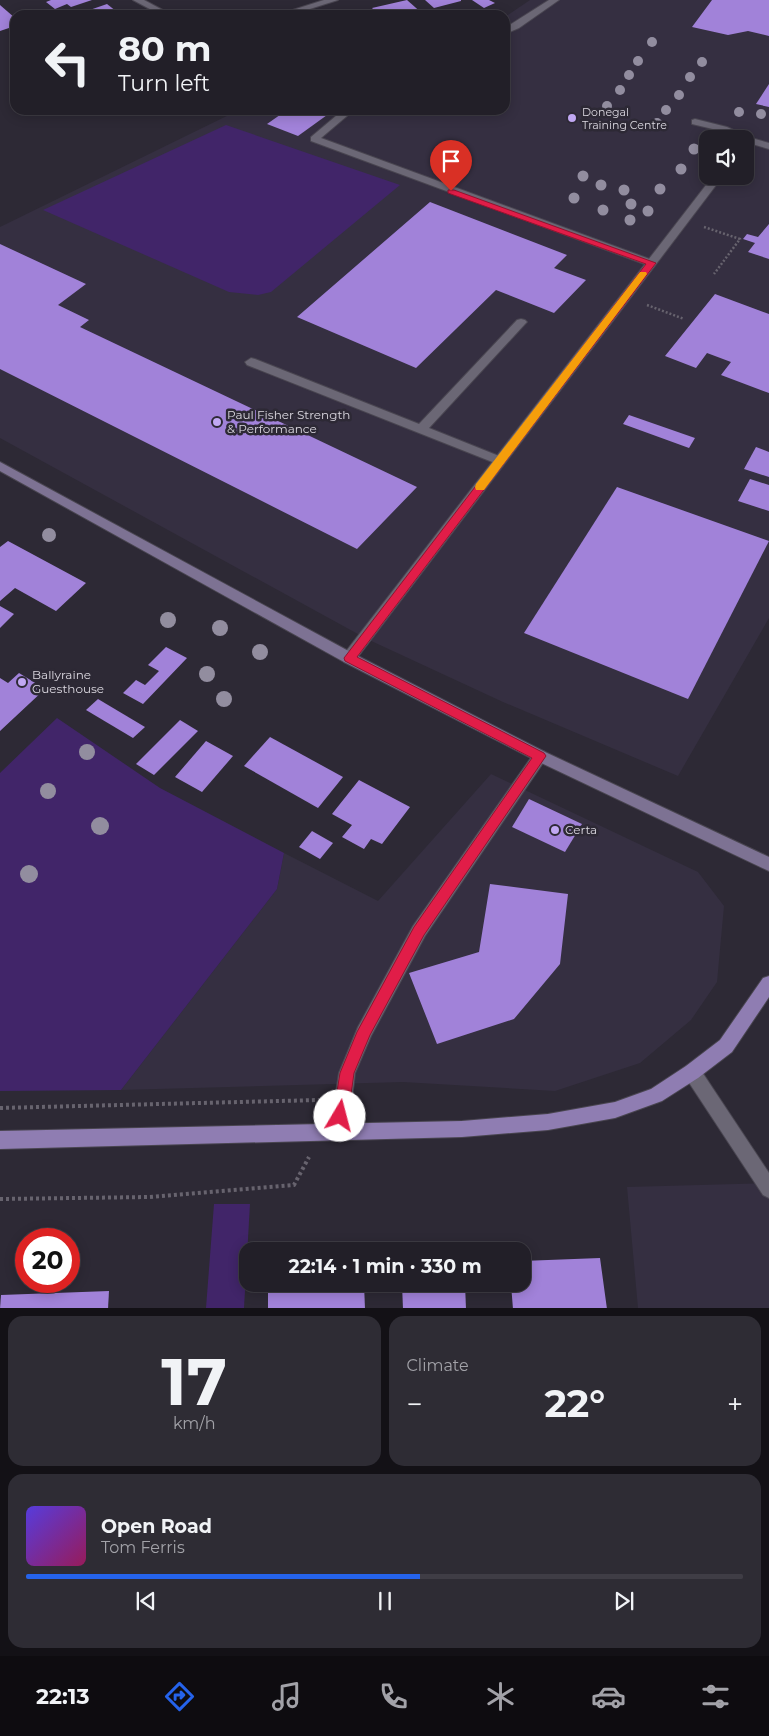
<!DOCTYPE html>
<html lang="en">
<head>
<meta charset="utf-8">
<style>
	body { margin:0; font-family:Montserrat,sans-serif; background:#2e2c34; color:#f1f3f6; height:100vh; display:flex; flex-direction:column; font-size:19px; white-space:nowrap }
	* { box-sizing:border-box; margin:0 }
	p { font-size:16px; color:#a2a2a8 }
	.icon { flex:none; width:28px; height:28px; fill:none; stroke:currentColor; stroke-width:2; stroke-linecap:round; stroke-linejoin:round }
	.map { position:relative; height:1308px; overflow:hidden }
	.side { display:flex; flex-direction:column; gap:8px; padding:8px; background:#131116; flex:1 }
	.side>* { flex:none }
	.banner { position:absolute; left:10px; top:10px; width:500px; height:105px; border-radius:15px; box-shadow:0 2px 12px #0003,0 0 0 1px #3f3d45; background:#221f28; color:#f1f3f6; overflow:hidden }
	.buttons { position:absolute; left:699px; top:130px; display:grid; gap:10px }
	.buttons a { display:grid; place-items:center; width:55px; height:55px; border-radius:10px; background:#221f28; box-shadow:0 2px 12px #0003,0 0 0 1px #3f3d45; font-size:25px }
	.speed { position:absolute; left:15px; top:1228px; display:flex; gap:10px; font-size:25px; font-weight:700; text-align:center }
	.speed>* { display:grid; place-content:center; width:65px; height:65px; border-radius:50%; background:#221f28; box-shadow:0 2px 12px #0003,0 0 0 1px #3f3d45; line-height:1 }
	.speed .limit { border:8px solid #d22; background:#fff; color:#111 }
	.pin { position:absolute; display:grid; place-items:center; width:42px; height:42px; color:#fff; margin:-51px -21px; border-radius:50% 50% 50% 0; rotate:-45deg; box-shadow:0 0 5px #0007 }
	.pin .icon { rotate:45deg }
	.me { position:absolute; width:55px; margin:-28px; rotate:8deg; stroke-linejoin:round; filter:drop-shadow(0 0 4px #0008) }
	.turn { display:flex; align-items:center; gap:18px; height:105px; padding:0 25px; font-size:22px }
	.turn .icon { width:65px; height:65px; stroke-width:2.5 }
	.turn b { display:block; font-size:35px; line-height:42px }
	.big { font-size:38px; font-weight:700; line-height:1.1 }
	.side .card { flex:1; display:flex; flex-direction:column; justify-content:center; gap:8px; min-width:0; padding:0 18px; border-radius:15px; background:#2e2c34 }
	.side .dial { align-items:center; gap:0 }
	.dial b { font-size:65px; line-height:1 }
	.song { display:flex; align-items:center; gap:15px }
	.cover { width:60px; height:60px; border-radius:8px; background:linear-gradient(135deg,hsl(250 70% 55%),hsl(330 70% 35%)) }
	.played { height:5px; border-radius:2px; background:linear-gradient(90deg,#2563eb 55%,#3f3d45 55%) }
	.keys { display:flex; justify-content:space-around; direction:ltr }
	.heat { display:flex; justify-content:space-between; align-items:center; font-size:28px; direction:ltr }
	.side .tiles { flex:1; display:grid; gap:8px; grid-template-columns:1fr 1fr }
	.card:last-child { grid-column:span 2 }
	.trip { position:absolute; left:239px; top:1242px; width:292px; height:50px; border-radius:15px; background:#221f28; box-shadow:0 2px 12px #0003,0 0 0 1px #3f3d45; font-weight:700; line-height:50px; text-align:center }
	.dock { display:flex; height:80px; justify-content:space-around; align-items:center; background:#0e0c10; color:#a2a2a8 }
	.dock .icon { width:35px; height:35px }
	.dock .selected { color:#2563eb }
	.dock b { font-size:22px; color:#f1f3f6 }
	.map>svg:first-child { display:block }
	.built { fill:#352f41; fill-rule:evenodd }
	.green { fill:#412569 }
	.building { fill:#a182d9 }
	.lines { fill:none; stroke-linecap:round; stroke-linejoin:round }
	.service-casing { stroke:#494550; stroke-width:2 }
	.minor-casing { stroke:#494550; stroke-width:2 }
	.secondary-casing { stroke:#494550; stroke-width:2 }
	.primary-casing { stroke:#494550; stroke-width:2 }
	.path-far1 { stroke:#67636e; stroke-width:2.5; stroke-dasharray:2 2; stroke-linecap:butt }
	.path { stroke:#67636e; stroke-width:4; stroke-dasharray:3 3; stroke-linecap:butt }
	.service { fill:#6b6775; fill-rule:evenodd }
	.minor { fill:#6b6775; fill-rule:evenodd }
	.secondary { fill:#7d7293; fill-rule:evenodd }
	.primary { fill:#8f7db2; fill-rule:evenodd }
	.tree { fill:#928d9f }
	.route { fill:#e11d48; stroke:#92132f }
	.slow { fill:#f59e0b }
	.poi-dot { fill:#c1a8f3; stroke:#2d2935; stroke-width:2 }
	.labels { text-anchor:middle; stroke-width:5; stroke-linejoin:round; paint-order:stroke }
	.far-poi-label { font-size:11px; fill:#dbd8e0; stroke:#2d2935; text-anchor:start }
	.poi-label { font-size:12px; fill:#dbd8e0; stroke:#2d2935; text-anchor:start }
</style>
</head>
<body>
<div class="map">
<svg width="769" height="1309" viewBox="0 0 769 1309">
	<rect width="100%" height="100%" fill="#2d2935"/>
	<g class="built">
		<path d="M530 0H769V618L678 776 503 702 367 639 0 438V227L239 110H505V17ZM708 139H745V176H708Z"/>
		<path d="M491 774 698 872 724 906 717 982 691 1020 640 1063 555 1091 403 1082 121 1090 277 889 284 853 378 901Z"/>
		<path d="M769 1183V1308H638L627 1187Z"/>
	</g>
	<g class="green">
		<path d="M226 125 400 185 271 292 258 295 229 292 43 210Z"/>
		<path d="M57 718 160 788 284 853 277 889 121 1090 0 1091V773Z"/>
		<path d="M214 1204H250L244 1308H206Z"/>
	</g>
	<g class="building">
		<path d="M51 0H92L71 7 67 4 55 9 46 2Z"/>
		<path d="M407 0 424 15H379L372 8Z"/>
		<path d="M425 0H461V1L434 8Z"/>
		<path d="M472 0H489L495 3 484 8Z"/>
		<path d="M712 0H769V36L748 31 728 35 692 27Z"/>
		<path d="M107 4 121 15H84L81 13Z"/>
		<path d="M0 5 15 18V26L0 31Z"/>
		<path d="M73 9 78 13 55 15Z"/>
		<path d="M358 9 363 15H333V14Z"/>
		<path d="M769 84V107L756 104Z"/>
		<path d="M287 110H334L298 136 267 124Z"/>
		<path d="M430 202 567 255 554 268 586 280 554 313 496 290 416 368 297 317Z"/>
		<path d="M769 224V259L748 252 755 243 743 239 747 234 758 237Z"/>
		<path d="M0 244 86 284 58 305 89 320 80 327 417 487 357 549 0 369Z"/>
		<path d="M715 294 769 314V393L721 375 731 362 707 353 696 368 665 356Z"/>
		<path d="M629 415 695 438 689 448 623 424Z"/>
		<path d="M756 447 769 452V477L744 469Z"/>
		<path d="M750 479 769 485V511L738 501Z"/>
		<path d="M617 487 769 541 688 699 524 633Z"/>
		<path d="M8 541 86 583 56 611 15 588 0 601V547Z"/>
		<path d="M0 606 14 614 0 628Z"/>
		<path d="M166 647 187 658 143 704 123 693 136 680 145 685 159 671 148 665Z"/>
		<path d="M19 673 45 689 0 731V678L8 683Z"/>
		<path d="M98 699 145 727 133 738 86 710Z"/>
		<path d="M180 720 198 731 154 775 136 764Z"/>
		<path d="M270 737 343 777 318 808 244 766Z"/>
		<path d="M206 741 233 756 202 792 175 777Z"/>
		<path d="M359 780 410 807 382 844 371 839 364 849 342 837 352 825 332 814Z"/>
		<path d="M529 799 582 824 565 852 512 827Z"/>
		<path d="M312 831 333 843 320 859 299 847Z"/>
		<path d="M490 884 568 894 560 964 514 1019 437 1044 409 973 479 952Z"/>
		<path d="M600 1258 607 1309H513L511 1284H522V1261Z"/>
		<path d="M268 1284H364L365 1309H268Z"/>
		<path d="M402 1284H465L466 1309H403Z"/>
		<path d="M109 1291 108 1309H0L1 1295Z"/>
	</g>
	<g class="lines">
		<g class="service-casing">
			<g id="service">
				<path d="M549 0H559L519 28 505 34V28Z"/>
				<path d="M343 110H354L321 138 655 261 656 263 655 265H647L311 141V137Z"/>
				<path d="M695 119 727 127 748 137 769 143V149L745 142V139H737L721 131 692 124V120Z"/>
				<path d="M521 319 525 320 527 322 525 324 429 428 504 458 506 461 504 464 500 465 247 365 245 362 251 358 255 359 419 424 517 320Z"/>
				<path d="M540 750 545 752 547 756 545 760 425 936 371 1036 355 1073 348 1132 345 1138 339 1140 333 1138 330 1132 339 1073 358 1027 413 926 535 752Z"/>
				<path d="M692 1064 698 1066 769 1173V1198L763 1195 686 1078 684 1072 686 1066Z"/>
			</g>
		</g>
		<g class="minor-casing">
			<g id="minor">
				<path d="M133 0H144L172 15H161Z"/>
				<path d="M324 0H338L291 15H277Z"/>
				<path d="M746 136 751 139 745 143V139H741Z"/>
				<path d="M713 176H723L354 662 349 663 344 662 342 658 344 654Z"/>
			</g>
		</g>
		<g class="secondary-casing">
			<path id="secondary" d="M0 462 354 654 545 752 769 857V871L535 760 344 662 0 471Z"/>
		</g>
		<g class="primary-casing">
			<path id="primary" d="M769 976V997L732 1052 698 1078 662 1101 615 1118 548 1130 462 1137 0 1149V1131L462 1121 548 1114 615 1102 651 1089 686 1066 720 1040 763 978Z"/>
		</g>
		<g class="path-far1">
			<path d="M704 227 740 239 714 274"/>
			<path d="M647 305 684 319"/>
		</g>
		<g class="path">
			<path d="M0 1108 319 1100"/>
			<path d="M0 1199 149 1197 294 1185 309 1157"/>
		</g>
		<use href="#service" class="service"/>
		<use href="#minor" class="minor"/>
		<use href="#secondary" class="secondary"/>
		<use href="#primary" class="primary"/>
	</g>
	<g class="tree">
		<circle cx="652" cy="42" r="5"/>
		<circle cx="638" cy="61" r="5"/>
		<circle cx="702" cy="62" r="5"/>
		<circle cx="629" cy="75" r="5"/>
		<circle cx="690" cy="77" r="5"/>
		<circle cx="620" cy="90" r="5"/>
		<circle cx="679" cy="95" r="5"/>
		<circle cx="607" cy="106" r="5"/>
		<circle cx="666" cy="110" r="5"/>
		<circle cx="739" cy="112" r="5"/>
		<circle cx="761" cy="114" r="5"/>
		<circle cx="657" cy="123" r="5"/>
		<circle cx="694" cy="149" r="5.5"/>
		<circle cx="681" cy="169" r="5.5"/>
		<circle cx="583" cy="176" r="5.5"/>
		<circle cx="601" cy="185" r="5.5"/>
		<circle cx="660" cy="189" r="5.5"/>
		<circle cx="624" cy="190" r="5.5"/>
		<circle cx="574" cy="198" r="5.5"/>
		<circle cx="631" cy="204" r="5.5"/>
		<circle cx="603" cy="210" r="5.5"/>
		<circle cx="648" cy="211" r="5.5"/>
		<circle cx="630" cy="220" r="5.5"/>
		<circle cx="49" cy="535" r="7"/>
		<circle cx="168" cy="620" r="8"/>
		<circle cx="220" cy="628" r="8"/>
		<circle cx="260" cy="652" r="8"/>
		<circle cx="207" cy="674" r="8"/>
		<circle cx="224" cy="699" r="8"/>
		<circle cx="87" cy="752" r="8"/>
		<circle cx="48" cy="791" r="8"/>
		<circle cx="100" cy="826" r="9"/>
		<circle cx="29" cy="874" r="9"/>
	</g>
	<path class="route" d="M448 190H454L656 263 357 657 544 753 546 756 424 935 370 1035 354 1073 348 1116 345 1120 340 1123 335 1120 333 1116 340 1073 357 1032 414 927 532 758 345 661 344 658 646 264 448 193Z"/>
	<path class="slow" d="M640 272H646L647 274 484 490H476L475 487 476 484Z"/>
	<g class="poi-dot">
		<circle cx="572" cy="118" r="5"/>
		<circle cx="217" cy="422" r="5"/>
		<circle cx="22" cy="682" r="5"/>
		<circle cx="555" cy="830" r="5"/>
	</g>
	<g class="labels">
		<g class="far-poi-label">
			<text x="582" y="116">Donegal<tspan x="582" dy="13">Training Centre</tspan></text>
		</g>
		<g class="poi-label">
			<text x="227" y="419">Paul Fisher Strength<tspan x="227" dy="14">&amp; Performance</tspan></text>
			<text x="32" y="679">Ballyraine<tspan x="32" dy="14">Guesthouse</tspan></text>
			<text x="565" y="834">Certa</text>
		</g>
	</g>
</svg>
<div class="buttons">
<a><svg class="icon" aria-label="sound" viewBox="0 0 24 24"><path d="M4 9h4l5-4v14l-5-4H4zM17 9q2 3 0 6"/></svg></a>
</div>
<div class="speed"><div class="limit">20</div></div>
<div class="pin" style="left:451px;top:191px;background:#d93025"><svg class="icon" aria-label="arrive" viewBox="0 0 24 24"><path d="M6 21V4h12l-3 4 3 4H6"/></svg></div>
<svg class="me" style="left:340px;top:1116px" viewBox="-20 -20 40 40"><circle r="19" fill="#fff"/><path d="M0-13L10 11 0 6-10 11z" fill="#e11d48"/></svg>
<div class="trip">22:14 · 1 min · 330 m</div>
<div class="banner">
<div class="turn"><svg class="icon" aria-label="left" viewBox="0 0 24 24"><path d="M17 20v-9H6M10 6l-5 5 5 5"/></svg><div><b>80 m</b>Turn left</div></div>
</div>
</div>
<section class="side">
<div class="tiles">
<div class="card dial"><b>17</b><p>km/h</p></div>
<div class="card"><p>Climate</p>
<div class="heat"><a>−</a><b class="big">22°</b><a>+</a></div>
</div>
<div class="card">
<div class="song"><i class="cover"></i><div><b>Open Road</b><p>Tom Ferris</p></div></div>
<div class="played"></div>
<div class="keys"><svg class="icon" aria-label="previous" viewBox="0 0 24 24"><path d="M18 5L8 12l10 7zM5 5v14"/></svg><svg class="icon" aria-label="pause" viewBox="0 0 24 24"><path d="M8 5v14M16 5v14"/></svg><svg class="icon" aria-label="next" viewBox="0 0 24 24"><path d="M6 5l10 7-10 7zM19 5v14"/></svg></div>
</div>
</div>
</section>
<nav class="dock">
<b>22:13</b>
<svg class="icon selected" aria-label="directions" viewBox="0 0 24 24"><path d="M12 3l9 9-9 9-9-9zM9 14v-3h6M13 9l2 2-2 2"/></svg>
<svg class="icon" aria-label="music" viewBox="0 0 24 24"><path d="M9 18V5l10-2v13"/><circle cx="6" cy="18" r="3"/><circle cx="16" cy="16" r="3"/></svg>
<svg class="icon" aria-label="phone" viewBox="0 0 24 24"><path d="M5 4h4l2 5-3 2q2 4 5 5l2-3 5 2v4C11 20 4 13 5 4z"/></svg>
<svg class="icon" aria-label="climate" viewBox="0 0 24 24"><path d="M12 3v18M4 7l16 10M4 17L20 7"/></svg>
<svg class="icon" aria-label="car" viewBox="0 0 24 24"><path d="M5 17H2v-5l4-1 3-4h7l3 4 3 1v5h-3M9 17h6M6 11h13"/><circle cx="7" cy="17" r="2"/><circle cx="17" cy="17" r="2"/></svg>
<svg class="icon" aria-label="filters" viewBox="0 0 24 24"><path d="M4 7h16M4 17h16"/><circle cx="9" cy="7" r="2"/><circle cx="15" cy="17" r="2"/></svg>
</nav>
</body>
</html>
